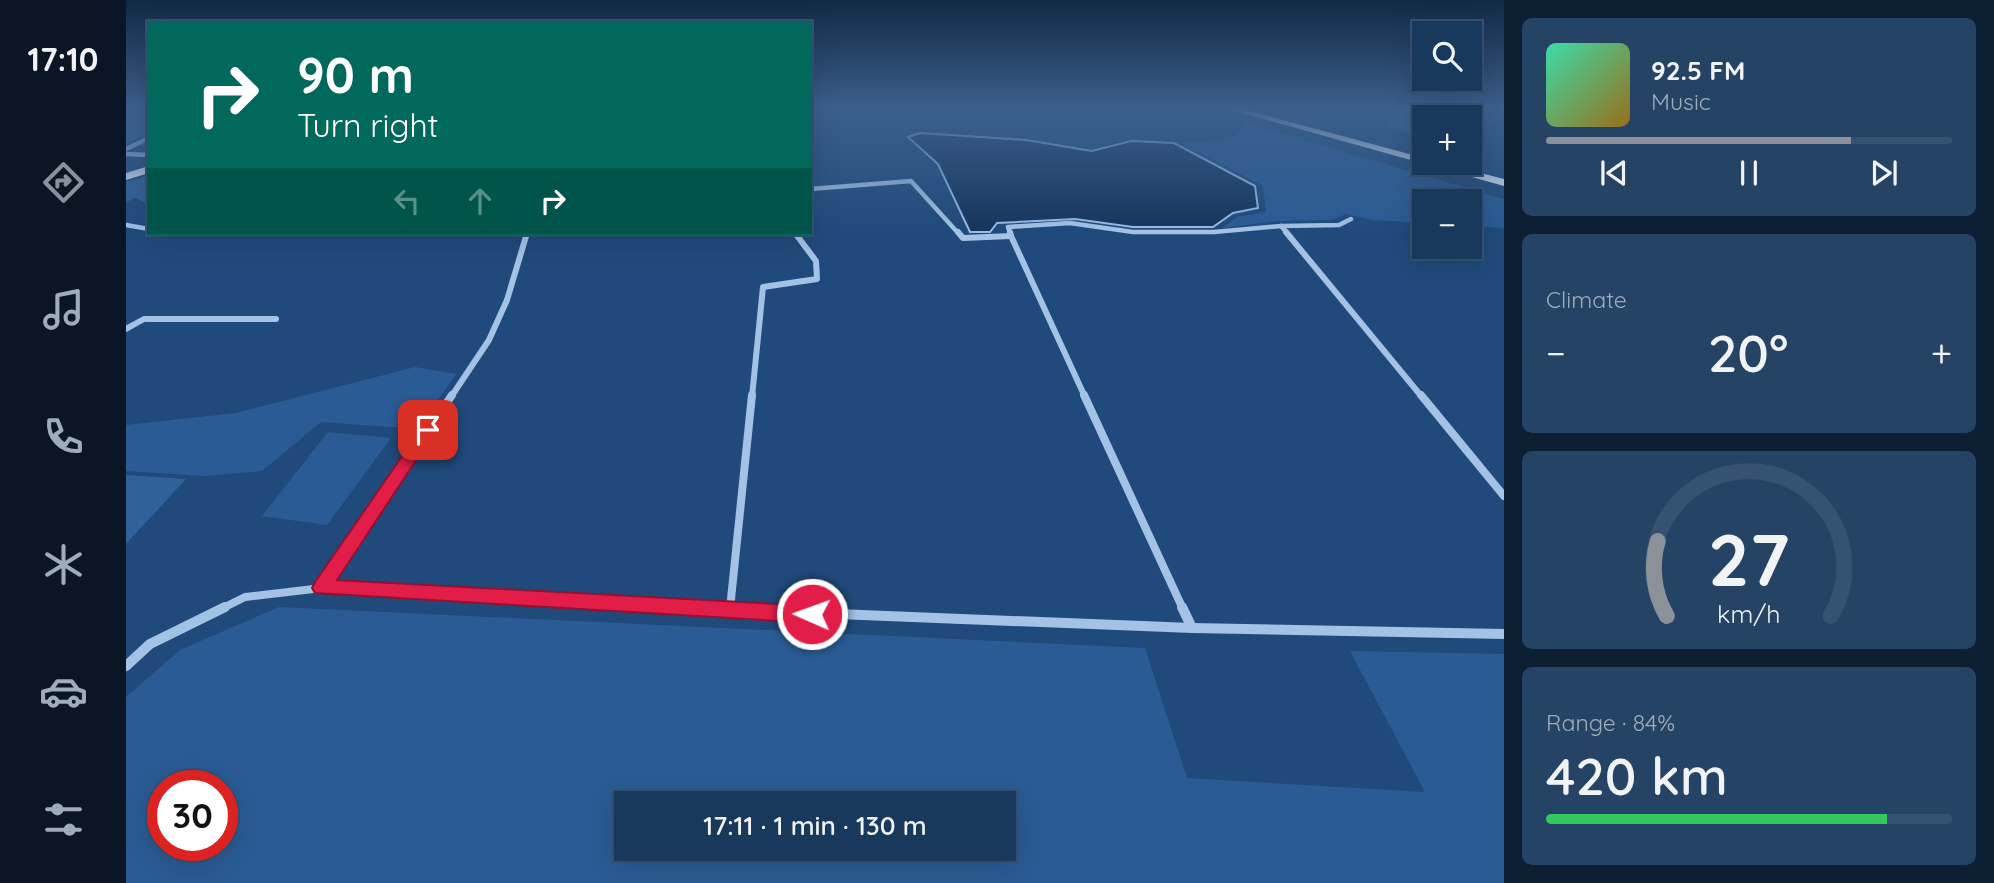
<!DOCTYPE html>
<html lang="en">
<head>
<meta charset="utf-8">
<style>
	body { margin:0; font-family:Quicksand,sans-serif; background:#254365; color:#f1f3f6; height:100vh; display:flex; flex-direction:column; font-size:26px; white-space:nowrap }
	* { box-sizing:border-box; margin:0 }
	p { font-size:23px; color:#9facbb }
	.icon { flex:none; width:38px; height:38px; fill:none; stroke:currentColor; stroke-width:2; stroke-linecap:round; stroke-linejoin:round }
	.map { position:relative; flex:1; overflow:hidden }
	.side { display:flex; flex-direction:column; gap:18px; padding:18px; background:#0d1f33; width:490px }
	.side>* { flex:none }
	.banner { position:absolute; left:21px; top:21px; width:665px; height:214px; border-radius:0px; box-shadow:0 7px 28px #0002,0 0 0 2px #365272; background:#00695c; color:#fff; overflow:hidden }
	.controls { position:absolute; left:1286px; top:21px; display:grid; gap:14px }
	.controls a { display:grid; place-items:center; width:70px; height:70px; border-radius:0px; background:#18385c; box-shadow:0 7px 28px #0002,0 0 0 2px #365272; font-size:35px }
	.speed { position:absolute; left:21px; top:770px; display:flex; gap:14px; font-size:35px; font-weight:700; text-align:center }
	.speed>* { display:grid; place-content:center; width:91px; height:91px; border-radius:50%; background:#18385c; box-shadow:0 7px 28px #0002,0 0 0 2px #365272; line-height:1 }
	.speed .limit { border:10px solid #d22; background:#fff; color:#111 }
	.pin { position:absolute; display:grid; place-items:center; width:60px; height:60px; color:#fff; margin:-30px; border-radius:14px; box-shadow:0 4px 10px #0006 }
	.me { position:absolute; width:77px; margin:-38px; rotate:272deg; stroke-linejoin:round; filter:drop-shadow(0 0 5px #0008) }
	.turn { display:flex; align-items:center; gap:24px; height:147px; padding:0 35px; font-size:32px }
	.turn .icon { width:91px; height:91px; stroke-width:2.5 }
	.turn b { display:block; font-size:49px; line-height:60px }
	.lanes { display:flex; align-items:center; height:66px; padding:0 35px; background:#0003; justify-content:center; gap:35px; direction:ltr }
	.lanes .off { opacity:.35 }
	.big { font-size:52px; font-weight:600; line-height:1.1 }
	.side .card { flex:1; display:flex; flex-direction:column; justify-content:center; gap:10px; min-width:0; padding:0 24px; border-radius:10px; background:#254365 }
	.side .dial { align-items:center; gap:0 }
	.dial svg { height:182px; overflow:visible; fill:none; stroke:#365272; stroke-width:7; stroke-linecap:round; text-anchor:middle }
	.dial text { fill:#f1f3f6; stroke:none }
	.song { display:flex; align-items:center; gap:21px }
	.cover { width:84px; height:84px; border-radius:10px; background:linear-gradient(135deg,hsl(160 70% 55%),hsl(40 70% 35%)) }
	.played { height:7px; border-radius:4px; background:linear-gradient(90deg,#8c9099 75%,#365272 75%) }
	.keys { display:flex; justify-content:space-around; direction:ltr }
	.heat { display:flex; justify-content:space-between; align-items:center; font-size:38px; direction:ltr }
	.charge { height:10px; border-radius:5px; background:linear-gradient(90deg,#34c759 84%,#365272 0) }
	.trip { position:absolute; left:488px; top:791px; width:402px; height:70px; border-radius:0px; background:#18385c; box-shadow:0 7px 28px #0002,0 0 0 2px #365272; font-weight:600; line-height:70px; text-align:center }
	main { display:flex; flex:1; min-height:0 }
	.dock { display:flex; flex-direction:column; width:126px; justify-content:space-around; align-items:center; background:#0a1625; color:#9facbb }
	.dock .icon { width:49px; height:49px }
	.dock .on { color:#8c9099 }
	.dock b { font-size:32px; color:#f1f3f6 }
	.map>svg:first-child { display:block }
	.green { fill:#2a5b94; fill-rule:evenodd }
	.water { fill:#16355b; stroke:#97bde7; stroke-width:2 }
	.building { fill:#306199 }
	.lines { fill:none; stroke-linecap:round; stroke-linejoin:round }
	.street-far3 { stroke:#a3c2e6; stroke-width:4.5 }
	.street-far2 { stroke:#a3c2e6; stroke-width:6 }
	.street-far1 { stroke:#a3c2e6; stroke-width:8 }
	.street { stroke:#a3c2e6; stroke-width:10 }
	.primary { fill:#e4eefd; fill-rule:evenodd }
	.route { fill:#e11d48; stroke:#92132f; stroke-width:2 }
</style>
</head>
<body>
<main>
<nav class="dock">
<b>17:10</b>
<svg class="icon on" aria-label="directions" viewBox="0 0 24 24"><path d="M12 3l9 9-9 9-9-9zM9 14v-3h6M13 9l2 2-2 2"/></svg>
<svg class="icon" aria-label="music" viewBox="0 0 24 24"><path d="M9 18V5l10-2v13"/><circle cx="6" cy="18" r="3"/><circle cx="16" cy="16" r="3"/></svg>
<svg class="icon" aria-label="phone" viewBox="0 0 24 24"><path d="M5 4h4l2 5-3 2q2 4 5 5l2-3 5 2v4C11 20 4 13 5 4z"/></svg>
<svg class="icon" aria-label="climate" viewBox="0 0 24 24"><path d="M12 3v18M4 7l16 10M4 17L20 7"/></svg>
<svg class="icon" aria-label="car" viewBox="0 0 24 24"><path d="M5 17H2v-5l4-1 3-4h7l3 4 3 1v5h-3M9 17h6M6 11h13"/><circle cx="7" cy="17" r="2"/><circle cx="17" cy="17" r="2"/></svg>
<svg class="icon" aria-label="filters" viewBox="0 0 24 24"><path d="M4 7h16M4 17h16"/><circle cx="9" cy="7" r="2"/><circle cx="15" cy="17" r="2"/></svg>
</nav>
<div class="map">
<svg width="1378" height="883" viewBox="0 0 1378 883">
	<rect width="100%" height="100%" fill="#204a7b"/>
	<g class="green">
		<path d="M1120 123 1378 199V228L1344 226V201H1298V223L1246 220 1220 214 1206 220 1152 221 1096 228 1111 217 1140 212 1137 186 1055 143 1106 139Z"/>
		<path d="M289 367 330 374 292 429 195 422 136 471 78 476 0 471V425L110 413Z"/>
		<path d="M202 432 265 438 201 525 136 516Z"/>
		<path d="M153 607 1019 648 1061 778 1299 792 1224 651 1378 654V883H0V697L54 650ZM37 786H96V845H37ZM500 803H878V849H500Z"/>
	</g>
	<path class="water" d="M794 133 900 140 966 151 1005 141 1048 143 1129 186 1132 208 1107 213 1087 227H1007L949 219 871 223 864 232H844L812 164 782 137Z"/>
	<g class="building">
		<path d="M1266 108H1293L1292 134 1260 127Z"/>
		<path d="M0 115H23V133L0 144Z"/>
		<path d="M23 176V205L10 198 0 202V182Z"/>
		<path d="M0 475 60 479 0 544Z"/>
	</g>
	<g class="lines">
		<g class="street-far3">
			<path d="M0 149 23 138"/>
			<path d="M0 154 23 155"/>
			<path d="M684 189 785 181 833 234"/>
			<path d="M0 225 23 229"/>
			<path d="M1155 226 1162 234"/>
			<path d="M45 233 73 234"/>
			<path d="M199 234 292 233"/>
			<path d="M884 234 882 227 944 223 1007 232H1088L1155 226 1213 225 1225 219"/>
		</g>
		<g class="street-far2">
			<path d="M832 232 837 238 885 236 884 232"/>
			<path d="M1160 232 1296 397"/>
			<path d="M45 233H292"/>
			<path d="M885 236 959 397"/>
			<path d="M0 329 18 319H150"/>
			<path d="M325 397 363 340 381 300 401 233"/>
			<path d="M626 397 637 287 691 279 690 261 669 233"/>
		</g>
		<g class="street-far1">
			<path d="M958 395 1057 609"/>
			<path d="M1295 395 1378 496"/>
			<path d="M196 588 326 395"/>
			<path d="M95 609 119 597 196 588 563 609"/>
			<path d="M604 609 626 395"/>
		</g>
		<g class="street">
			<path d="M532 607 1066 628 1378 634"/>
			<path d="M1056 607 1066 628"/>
			<path d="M604 611V607"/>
			<path d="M0 666 24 644 99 607"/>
		</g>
		<g class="primary">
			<path d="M1098 108H1113L1298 158V163H1316L1378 179V186Z"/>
			<path d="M23 166V173L0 180V173Z"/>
		</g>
	</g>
	<linearGradient id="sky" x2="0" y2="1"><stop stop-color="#122944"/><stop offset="0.47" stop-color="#3c608d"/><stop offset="1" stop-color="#3c608d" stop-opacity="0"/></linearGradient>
	<rect width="1378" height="231" fill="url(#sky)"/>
	<path class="route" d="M302 425 310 430 211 580 686 606 693 608 696 614 693 620 686 623 189 593 186 588 189 582 297 426Z"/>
</svg>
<div class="controls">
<a><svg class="icon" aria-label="search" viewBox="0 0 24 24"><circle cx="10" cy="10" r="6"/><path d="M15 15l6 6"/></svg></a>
<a>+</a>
<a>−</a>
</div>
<div class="speed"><div class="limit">30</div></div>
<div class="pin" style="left:302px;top:430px;background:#d93025"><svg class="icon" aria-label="arrive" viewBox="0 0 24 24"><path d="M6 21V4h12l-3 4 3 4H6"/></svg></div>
<svg class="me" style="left:686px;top:614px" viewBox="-20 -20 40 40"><circle r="17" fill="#e11d48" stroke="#fff" stroke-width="3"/><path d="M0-11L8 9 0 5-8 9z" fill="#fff"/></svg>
<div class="trip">17:11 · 1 min · 130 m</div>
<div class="banner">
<div class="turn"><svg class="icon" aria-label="right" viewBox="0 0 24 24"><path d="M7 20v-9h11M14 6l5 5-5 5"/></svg><div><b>90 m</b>Turn right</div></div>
<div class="lanes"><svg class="icon off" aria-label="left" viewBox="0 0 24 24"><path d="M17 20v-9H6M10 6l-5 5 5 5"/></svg><svg class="icon off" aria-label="ahead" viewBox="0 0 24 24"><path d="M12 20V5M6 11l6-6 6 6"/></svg><svg class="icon" aria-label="right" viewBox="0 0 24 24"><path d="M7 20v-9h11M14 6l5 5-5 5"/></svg></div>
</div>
</div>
<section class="side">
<div class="card">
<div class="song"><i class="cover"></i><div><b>92.5 FM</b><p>Music</p></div></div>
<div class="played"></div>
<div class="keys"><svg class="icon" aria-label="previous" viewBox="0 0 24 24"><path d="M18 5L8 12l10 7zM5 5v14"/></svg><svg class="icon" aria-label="pause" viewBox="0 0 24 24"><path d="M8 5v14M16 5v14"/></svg><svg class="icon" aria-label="next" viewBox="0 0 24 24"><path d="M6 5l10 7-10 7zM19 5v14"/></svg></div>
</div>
<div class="card"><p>Climate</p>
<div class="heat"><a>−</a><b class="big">20°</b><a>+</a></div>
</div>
<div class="card dial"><svg viewBox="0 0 100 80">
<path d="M14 69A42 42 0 1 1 86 69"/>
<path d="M14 69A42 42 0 0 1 10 36" stroke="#8c9099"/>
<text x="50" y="56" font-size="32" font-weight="700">27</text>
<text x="50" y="72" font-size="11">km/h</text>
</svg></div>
<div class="card"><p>Range · 84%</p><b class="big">420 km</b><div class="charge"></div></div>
</section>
</main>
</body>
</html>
